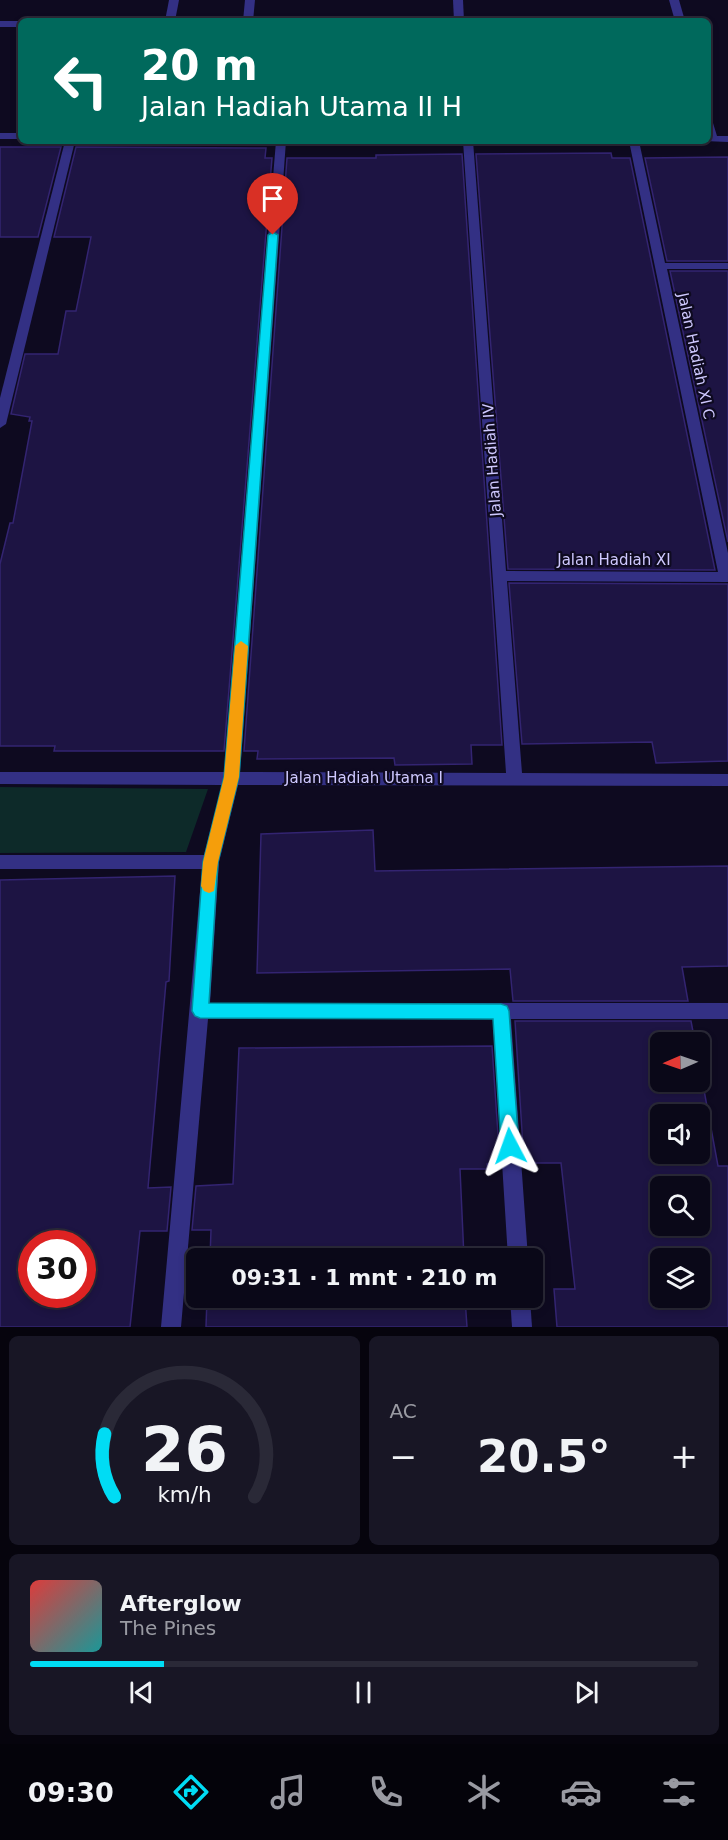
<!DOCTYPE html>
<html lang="id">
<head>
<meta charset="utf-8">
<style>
	body { margin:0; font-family:"DejaVu Sans",sans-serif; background:#181625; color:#f1f3f6; height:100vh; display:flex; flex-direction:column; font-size:22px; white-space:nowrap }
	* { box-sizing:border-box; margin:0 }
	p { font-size:20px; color:#999aa2 }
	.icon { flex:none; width:33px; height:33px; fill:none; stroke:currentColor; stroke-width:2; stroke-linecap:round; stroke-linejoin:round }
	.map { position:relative; height:1327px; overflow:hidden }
	.panel { display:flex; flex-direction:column; gap:9px; padding:9px; background:#06040d; flex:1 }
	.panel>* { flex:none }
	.hud { position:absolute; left:18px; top:18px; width:693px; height:126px; border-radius:9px; box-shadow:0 3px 9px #0003,0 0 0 2px #2a2937; background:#00695c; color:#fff; overflow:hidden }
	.needle { width:39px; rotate:268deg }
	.tools { position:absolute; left:650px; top:1032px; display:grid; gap:12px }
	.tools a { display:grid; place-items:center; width:60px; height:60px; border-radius:9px; background:#0a0818; box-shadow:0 3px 9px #0003,0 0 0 2px #2a2937; font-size:30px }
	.speed { position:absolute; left:18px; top:1230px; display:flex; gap:12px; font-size:30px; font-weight:700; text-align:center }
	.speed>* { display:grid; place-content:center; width:78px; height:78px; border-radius:50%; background:#0a0818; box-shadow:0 3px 9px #0003,0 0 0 2px #2a2937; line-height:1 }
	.speed .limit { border:9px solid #d22; background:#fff; color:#111 }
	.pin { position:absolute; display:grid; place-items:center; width:51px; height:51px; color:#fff; margin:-62px -26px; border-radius:50% 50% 50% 0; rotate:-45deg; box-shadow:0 0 6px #0007 }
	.pin .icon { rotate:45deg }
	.me { position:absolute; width:66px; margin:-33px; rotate:356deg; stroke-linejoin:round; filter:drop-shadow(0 0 4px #0008) }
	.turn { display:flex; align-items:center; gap:21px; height:126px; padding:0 24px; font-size:27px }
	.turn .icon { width:78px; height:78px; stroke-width:2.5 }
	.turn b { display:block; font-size:42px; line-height:51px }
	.big { font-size:45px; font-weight:700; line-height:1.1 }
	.panel .card { flex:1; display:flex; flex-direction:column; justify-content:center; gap:9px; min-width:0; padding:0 21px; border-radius:9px; background:#181625 }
	.panel .dial { align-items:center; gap:0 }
	.dial svg { height:156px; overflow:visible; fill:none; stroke:#2a2937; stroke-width:7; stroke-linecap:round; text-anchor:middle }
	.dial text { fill:#f1f3f6; stroke:none }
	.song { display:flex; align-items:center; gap:18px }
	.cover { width:72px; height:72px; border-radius:9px; background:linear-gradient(135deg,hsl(0 70% 55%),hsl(180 70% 35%)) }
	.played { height:6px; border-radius:3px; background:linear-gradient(90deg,#00dcf4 20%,#2a2937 20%) }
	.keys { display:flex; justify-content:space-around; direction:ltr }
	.heat { display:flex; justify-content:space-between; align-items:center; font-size:33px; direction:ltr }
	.panel .tiles { flex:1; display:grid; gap:9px; grid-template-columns:1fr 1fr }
	.card:last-child { grid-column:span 2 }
	.trip { position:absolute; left:186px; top:1248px; width:357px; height:60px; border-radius:9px; background:#0a0818; box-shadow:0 3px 9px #0003,0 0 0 2px #2a2937; font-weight:700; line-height:60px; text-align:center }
	.tabs { display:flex; height:96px; justify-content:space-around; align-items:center; background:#04030a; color:#999aa2 }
	.tabs .icon { width:42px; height:42px }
	.tabs .active { color:#00dcf4 }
	.tabs b { font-size:27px; color:#f1f3f6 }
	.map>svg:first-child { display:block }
	.green { fill:#0d2a29 }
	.building { fill:#1d1443; stroke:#332471; stroke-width:1.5; fill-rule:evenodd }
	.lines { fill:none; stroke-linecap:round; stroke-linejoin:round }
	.street { fill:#333084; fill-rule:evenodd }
	.route { fill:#00dcf4; stroke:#008f9f; stroke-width:1.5 }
	.slow { fill:#f59e0b }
	.labels { text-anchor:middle; stroke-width:4.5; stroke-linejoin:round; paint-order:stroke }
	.street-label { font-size:15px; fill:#cfc9ff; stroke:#0e0a20 }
</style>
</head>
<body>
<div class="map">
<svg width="728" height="1327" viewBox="0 0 728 1327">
	<rect width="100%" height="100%" fill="#0e0a20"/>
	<path class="green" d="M0 787 208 789 186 852 0 853Z"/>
	<g class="building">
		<path d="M0 147H61L38 237H0Z"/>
		<path d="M76 147 266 148 265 158H272L224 751H54L55 746H0V564L10 523H13L32 421H29L30 417 11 414 25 354H58L66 311H76L91 237H54Z"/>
		<path d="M611 153 612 158H630L715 570 508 569 476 154Z"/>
		<path d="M462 154 502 745H471L472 764 395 765 394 758 257 759 258 751H244L287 158H376V155Z"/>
		<path d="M728 157V261H667L645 158Z"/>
		<path d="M670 271H728V542Z"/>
		<path d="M509 583 728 584V761L656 763 652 742 522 744Z"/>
		<path d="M373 830 375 871 728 866V966L682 967 688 1001H513L510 969 257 973 261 834Z"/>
		<path d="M175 876 169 981 166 982 148 1188 171 1187 167 1231H140L130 1327H0V880ZM32 1244H82V1294H32Z"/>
		<path d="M515 1021H691L695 1042H660V1082H699V1063L718 1166H728V1327H557L554 1289H575L561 1163H524ZM660 1114H699V1154H660ZM660 1186H699V1226H660ZM660 1258H699V1298H660Z"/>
		<path d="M492 1046 500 1164H487L488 1169H460L464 1258H210L211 1230H192L196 1186 233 1184 239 1048Z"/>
		<path d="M207 1298H465L467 1327H206Z"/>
	</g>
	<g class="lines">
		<g class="street">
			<path d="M169 0H179L175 21H165Z"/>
			<path d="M245 0H255L253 21H243Z"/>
			<path d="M453 0H463L464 21H454Z"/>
			<path d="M669 0H679L685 21H675Z"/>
			<rect x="0" y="21" width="21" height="6"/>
			<path d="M708 120 713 123 717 136H728V142L704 141H708Z"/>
			<rect x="0" y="133" width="21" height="6"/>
			<path d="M65 141H75L6 424 0 428V398Z"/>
			<path d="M276 141H286L240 772 506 773 463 141H473L506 571 718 572 629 141H639L665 263H728V269H667L728 553V582L507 581 522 773 728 774V786L238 785 219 862 210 1003H728V1019H511L528 1258H508L493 1019H208L181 1327H161L202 869H0V855H204L222 785 0 784V772H224Z"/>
			<path d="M510 1298H530L532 1327H512Z"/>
		</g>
	</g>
	<path class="route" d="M273 232 278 235 239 777 218 862 209 1003 501 1004 507 1006 509 1011 519 1146 516 1152 510 1154 504 1152 501 1146 493 1019 200 1018 195 1016 192 1011 203 862 224 777 268 235Z"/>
	<path class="slow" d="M241 641 248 646 239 777 218 862 214 891 209 893 204 891 201 886 203 862 224 777 235 646Z"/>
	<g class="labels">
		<g class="street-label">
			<text transform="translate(696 356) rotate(78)" y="5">Jalan Hadiah XI C</text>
			<text transform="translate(492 460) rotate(-94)" y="5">Jalan Hadiah IV</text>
			<text x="614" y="565">Jalan Hadiah XI</text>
			<text x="364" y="783">Jalan Hadiah Utama I</text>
		</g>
	</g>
</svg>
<div class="tools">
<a><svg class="needle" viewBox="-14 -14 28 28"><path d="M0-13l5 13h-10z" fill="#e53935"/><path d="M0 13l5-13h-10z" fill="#999aa2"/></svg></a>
<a><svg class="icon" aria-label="sound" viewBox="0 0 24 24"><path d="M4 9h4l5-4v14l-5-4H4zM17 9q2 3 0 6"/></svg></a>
<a><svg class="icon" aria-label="search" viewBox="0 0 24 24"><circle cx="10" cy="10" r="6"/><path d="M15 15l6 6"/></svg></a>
<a><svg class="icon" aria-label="layers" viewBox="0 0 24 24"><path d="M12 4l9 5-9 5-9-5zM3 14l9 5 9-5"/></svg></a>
</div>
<div class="speed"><div class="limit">30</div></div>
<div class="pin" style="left:273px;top:235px;background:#d93025"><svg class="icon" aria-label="arrive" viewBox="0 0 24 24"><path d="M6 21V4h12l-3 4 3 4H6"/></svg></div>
<svg class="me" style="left:510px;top:1146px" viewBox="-20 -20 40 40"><path d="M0-17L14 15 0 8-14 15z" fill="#00dcf4" stroke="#fff" stroke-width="4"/></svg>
<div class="trip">09:31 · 1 mnt · 210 m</div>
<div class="hud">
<div class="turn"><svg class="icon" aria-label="left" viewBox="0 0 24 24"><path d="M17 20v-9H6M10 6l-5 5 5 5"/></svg><div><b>20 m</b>Jalan Hadiah Utama II H</div></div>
</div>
</div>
<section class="panel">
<div class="tiles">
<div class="card dial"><svg viewBox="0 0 100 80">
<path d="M14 69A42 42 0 1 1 86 69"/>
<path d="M14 69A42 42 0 0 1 9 37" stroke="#00dcf4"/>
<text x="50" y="56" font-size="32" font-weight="700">26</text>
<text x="50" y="72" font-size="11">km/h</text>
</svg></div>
<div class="card"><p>AC</p>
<div class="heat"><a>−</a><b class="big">20.5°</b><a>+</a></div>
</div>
<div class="card">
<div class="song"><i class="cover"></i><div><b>Afterglow</b><p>The Pines</p></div></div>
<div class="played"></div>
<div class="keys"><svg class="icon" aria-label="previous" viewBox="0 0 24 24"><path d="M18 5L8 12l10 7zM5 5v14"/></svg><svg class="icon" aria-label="pause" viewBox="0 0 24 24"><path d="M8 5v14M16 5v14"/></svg><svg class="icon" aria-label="next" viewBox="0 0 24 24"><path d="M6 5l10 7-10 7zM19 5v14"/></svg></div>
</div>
</div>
</section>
<nav class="tabs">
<b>09:30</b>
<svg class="icon active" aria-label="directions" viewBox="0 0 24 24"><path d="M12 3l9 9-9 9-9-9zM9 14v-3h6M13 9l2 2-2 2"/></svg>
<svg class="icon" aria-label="music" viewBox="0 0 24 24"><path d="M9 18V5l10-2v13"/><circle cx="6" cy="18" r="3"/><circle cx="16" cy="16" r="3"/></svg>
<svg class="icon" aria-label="phone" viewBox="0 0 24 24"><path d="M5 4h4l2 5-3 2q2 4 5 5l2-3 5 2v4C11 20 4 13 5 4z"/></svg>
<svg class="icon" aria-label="climate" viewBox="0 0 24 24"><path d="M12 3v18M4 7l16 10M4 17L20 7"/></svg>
<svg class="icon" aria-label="car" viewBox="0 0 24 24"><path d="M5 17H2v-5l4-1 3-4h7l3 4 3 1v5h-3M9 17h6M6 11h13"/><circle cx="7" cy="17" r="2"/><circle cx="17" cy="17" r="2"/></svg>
<svg class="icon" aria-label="filters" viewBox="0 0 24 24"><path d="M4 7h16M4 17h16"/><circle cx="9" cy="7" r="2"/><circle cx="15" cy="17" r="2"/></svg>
</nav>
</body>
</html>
